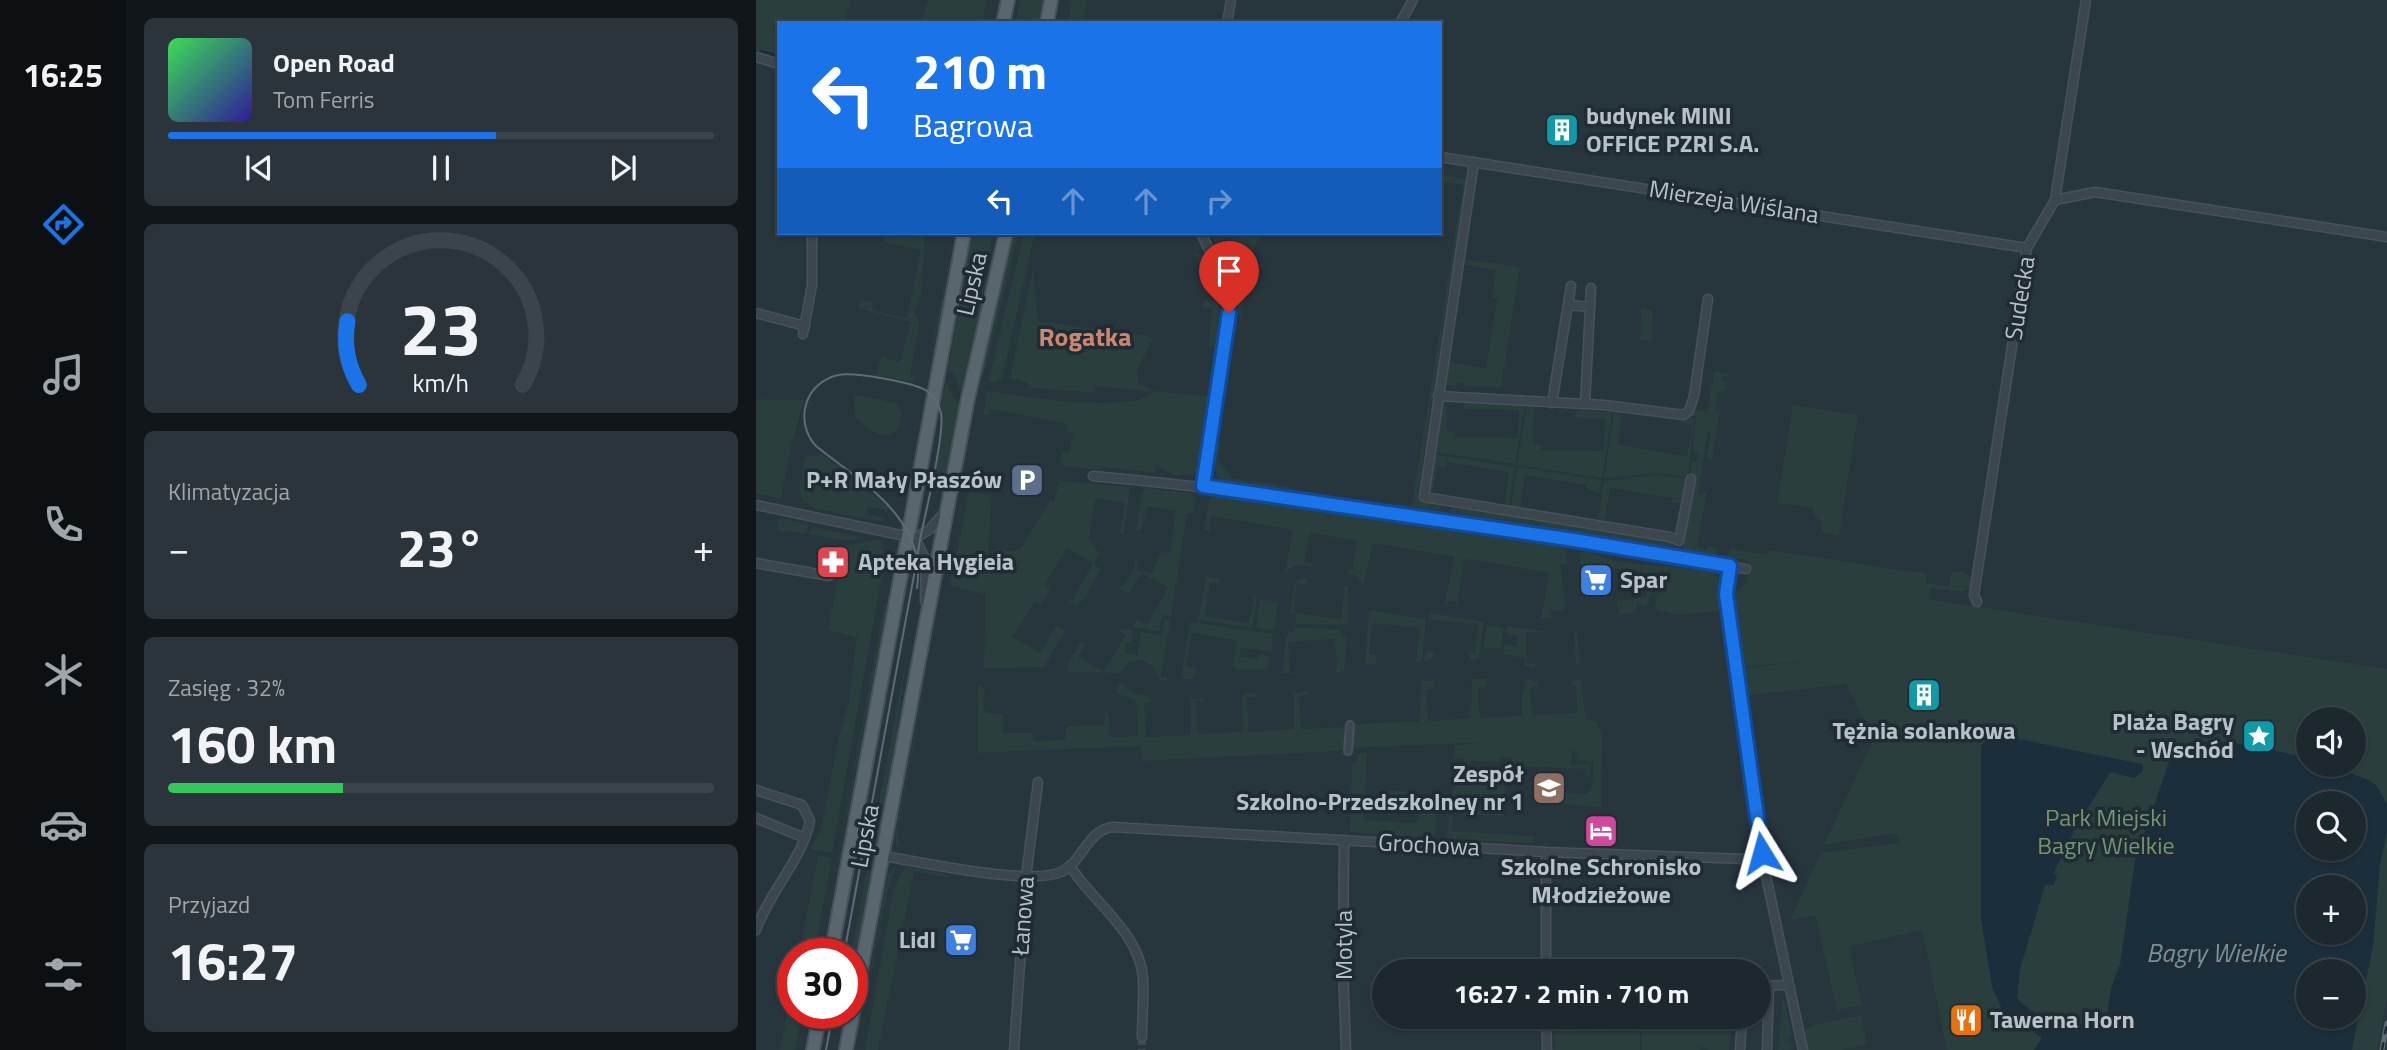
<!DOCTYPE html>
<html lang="pl">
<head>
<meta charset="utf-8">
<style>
	body { margin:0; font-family:"Titillium Web",sans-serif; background:#2a343a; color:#f1f3f6; height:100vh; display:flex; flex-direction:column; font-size:26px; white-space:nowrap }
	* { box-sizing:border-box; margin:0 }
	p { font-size:23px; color:#a0a6aa }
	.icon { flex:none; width:38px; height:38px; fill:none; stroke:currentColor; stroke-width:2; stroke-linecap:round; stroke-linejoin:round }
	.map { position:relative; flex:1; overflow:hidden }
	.sheet { display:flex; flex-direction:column; gap:18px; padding:18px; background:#101619; width:630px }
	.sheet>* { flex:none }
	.top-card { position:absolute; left:21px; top:21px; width:665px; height:214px; border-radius:0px; box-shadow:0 2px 5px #0004,0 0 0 2px #3b444a; background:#1a73e8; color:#fff; overflow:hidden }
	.buttons { position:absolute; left:1540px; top:707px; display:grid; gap:14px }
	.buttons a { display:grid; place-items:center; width:70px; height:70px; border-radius:50%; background:#1d282e; box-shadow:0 2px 5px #0004,0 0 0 2px #3b444a; font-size:35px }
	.speed { position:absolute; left:21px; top:938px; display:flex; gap:14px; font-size:35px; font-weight:700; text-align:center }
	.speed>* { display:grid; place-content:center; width:91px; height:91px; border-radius:50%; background:#1d282e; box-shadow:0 2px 5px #0004,0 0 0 2px #3b444a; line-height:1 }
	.speed .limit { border:10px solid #d22; background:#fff; color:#111 }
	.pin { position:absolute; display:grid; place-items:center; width:60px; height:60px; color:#fff; margin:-72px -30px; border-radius:50% 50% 50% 0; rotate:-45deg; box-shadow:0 0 7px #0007 }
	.pin .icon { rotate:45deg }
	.me { position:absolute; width:77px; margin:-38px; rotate:352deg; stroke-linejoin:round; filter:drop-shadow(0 0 5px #0008) }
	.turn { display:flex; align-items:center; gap:24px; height:147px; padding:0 21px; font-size:32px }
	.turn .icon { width:91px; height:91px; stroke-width:2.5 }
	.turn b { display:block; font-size:49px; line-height:60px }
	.lanes { display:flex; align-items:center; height:66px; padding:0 21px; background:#0003; justify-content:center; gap:35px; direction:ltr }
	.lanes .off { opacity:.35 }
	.big { font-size:52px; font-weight:700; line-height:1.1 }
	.sheet .tile { flex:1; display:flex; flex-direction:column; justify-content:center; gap:10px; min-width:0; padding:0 24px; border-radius:10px; background:#2a343a }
	.sheet .dial { align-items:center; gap:0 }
	.dial svg { height:182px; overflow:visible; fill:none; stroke:#3b444a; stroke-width:7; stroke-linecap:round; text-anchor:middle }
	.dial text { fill:#f1f3f6; stroke:none }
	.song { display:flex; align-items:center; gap:21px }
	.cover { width:84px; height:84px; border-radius:10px; background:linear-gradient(135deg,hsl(130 70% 55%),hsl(250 70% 35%)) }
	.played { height:7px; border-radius:4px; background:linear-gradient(90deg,#1a73e8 60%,#3b444a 60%) }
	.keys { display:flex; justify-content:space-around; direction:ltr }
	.heat { display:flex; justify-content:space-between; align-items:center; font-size:38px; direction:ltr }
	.charge { height:10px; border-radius:5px; background:linear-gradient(90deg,#34c759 32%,#3b444a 0) }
	.trip { position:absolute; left:616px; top:959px; width:399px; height:70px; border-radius:35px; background:#1d282e; box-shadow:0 2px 5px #0004,0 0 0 2px #3b444a; font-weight:700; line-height:70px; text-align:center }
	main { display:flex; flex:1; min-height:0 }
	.dock { display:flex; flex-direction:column; width:126px; justify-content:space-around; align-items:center; background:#0c1012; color:#a0a6aa }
	.dock .icon { width:49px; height:49px }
	.dock .selected { color:#1a73e8 }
	.dock b { font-size:32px; color:#f1f3f6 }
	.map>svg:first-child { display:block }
	.green { fill:#293e3d; fill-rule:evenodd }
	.water { fill:#1b2e3b; fill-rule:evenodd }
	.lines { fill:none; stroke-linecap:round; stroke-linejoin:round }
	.stream { stroke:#1b2e3b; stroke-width:2.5 }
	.minor-tunnel { stroke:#3d4a52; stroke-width:8; stroke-dasharray:8 4; stroke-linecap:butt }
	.pedestrian-casing { stroke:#47525a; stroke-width:10 }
	.minor-casing { stroke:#47525a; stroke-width:11 }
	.primary-casing { stroke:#47525a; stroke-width:16 }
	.pedestrian { stroke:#3b464e; stroke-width:6 }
	.minor { stroke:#3b464e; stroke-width:8 }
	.primary { stroke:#59666d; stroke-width:12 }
	.tram { stroke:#5d6b74; stroke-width:2 }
	.rail-casing { stroke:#5d6b74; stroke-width:5 }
	.rail { stroke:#202b33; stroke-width:2.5; stroke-dasharray:8; stroke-linecap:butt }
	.route-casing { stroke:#114b97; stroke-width:18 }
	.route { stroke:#1a73e8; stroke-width:12 }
	.labels { text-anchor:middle; stroke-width:7; stroke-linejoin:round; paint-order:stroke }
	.poi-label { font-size:24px; font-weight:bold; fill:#b7c1c8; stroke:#202b33; text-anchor:start }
	.street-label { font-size:24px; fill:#b7c1c8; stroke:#202b33 }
	.park-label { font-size:24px; fill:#709772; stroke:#202b33 }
	.neighbourhood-label { font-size:26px; font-weight:bold; fill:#cc856e; stroke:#202b33 }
	.water-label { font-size:26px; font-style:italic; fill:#7392a4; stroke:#202b33 }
</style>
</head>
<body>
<main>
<nav class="dock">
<b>16:25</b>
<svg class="icon selected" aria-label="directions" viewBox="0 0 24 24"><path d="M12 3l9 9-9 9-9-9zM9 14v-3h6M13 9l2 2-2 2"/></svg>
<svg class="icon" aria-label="music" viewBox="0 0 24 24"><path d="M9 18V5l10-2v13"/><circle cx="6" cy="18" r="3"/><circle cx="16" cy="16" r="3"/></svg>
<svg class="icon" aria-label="phone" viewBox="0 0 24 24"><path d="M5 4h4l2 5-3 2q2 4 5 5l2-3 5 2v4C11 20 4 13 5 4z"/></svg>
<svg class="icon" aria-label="climate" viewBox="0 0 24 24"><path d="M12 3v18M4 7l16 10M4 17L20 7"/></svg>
<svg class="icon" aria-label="car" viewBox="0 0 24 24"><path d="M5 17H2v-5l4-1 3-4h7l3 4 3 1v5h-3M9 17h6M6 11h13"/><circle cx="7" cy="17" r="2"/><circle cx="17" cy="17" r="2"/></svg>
<svg class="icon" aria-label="filters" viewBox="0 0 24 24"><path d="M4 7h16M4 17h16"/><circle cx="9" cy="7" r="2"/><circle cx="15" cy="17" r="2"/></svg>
</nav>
<section class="sheet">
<div class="tile">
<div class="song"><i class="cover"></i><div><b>Open Road</b><p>Tom Ferris</p></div></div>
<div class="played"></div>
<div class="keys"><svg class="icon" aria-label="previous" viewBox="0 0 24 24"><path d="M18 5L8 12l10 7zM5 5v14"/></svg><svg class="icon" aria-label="pause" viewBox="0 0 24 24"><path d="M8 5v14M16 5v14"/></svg><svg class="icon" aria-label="next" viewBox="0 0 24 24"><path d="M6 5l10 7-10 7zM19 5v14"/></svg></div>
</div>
<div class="tile dial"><svg viewBox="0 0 100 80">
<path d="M14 69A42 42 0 1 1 86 69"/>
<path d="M14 69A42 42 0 0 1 9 41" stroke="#1a73e8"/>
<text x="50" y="56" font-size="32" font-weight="700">23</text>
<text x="50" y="72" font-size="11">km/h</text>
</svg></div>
<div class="tile"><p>Klimatyzacja</p>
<div class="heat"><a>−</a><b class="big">23°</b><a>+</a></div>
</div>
<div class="tile"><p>Zasięg · 32%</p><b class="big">160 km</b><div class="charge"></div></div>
<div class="tile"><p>Przyjazd</p><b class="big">16:27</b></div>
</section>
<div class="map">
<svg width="1631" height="1050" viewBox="0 0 1631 1050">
	<rect width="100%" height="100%" fill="#27353d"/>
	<g class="green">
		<path d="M0 0H95L89 23H23V57L0 51Z"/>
		<path d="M172 0H231L226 23H165Z"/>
		<path d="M264 0H287L283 23H259Z"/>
		<path d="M316 0H331L327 23H312Z"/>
		<path d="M684 174 710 179 662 493 667 501 683 504 685 511 616 501 656 505 707 185 684 181Z"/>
		<path d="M126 233 141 238 143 233H169C167 249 170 263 164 278L167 281 163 304 157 310 164 322 154 374 161 376 157 382 114 375 120 374 126 357 144 362 155 322 102 308 104 300 117 303 116 310 151 318 165 250 128 242Z"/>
		<path d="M198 233 185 315 173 366Z"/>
		<path d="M216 233H237L225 306 205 391 198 374 192 370Z"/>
		<path d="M257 233H262L227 379 225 373Z"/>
		<path d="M268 233H279L246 378 239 383 233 381V379Z"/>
		<path d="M458 233H506L494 254 485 316 482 314C484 283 464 264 456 235Z"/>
		<path d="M439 254H446L464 295 460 348 452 347 456 308 445 307 450 299 456 302 460 297 454 293 458 286 450 282 453 276 447 272 448 267 442 263Z"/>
		<path d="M707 259 764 267 745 387H736V382L735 387 709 386V383L702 382 700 386 687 385 691 362 730 368 741 299 736 298 740 270 706 264Z"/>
		<path d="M277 268 282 321 398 337 381 370 382 383 398 391 452 396 441 471 437 475H418L400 466 399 473 344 467 343 470 308 466 304 463 306 452 313 453 317 433 310 431 311 424 236 409 234 416 227 414 231 390C261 397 376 414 398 392L340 386 339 393 277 388 272 383 254 378Z"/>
		<path d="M885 309 897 310 896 340H884Z"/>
		<path d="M958 371 973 374 972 377 967 376 966 381 971 383 970 390 962 393 959 411 964 412 956 459 950 458 955 434 952 430 942 495 951 490 941 547 951 549V545L961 550V556L928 550 927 546 938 479 934 478 936 461 940 462 942 454 937 453 940 416 934 415 938 410 952 411Z"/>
		<path d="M190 381 197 397 203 402 186 493 176 491 187 429 185 406Z"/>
		<path d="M98 394 140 403 146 413 142 430C126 444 112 427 99 417Z"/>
		<path d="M0 399 48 400 34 451 25 499 0 493Z"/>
		<path d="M708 402 769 405 759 464 678 452 685 407 690 403 691 431 699 432V437L762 438 763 410 708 409Z"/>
		<path d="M771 405 778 408 777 445H785V450L848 451 849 419 819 418 820 410 856 412 846 478 761 465Z"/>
		<path d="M1037 405 1102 415 1083 536 1066 533V523L1057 515V508L1021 503Z"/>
		<path d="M858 412 866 416 862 444 931 457 936 425 921 422 938 418 932 477 902 473 848 478Z"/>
		<path d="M462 443H465L462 460 476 478 535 487V490L463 479 458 469Z"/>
		<path d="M66 454 133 507 129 515V510L112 507 110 514 128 518 126 522 61 509 47 501 43 489 49 457Z"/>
		<path d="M677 454 759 467 753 505H748L753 472 691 462 690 467 682 466 676 492 672 486Z"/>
		<path d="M761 467 845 480 843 493 830 488V485L769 475 764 507 755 506Z"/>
		<path d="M902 475 931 479 922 532 925 504 916 502V498L854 488 849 520 842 519 848 481Z"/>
		<path d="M304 481 374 487 368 533H364L369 503 339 498 333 539 344 554 338 564 345 569 326 602 323 601 322 608 306 597 316 601 337 563 310 548 289 584 294 589 285 603 279 601 257 637 284 653 299 627 310 630 288 667 228 668 229 594 194 586 213 492 236 495 232 557 239 558 240 549 256 551 265 548 294 501 297 502Z"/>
		<path d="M390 488 435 493 440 499 437 513H431L415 616 407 615 403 632 377 627 381 620 391 625 412 588 386 573 373 594 364 589 379 569V560L382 561 381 571 396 573 404 552 414 553 420 511 391 506 385 531 380 530 386 492Z"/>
		<path d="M459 496 804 545 809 549 811 564 804 565 810 610 795 611V618H785L793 573 712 559 708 561 701 604 696 601 689 602 698 557 617 543 607 585 600 576 591 573V569L596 570 601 541 554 533 548 562 557 564 556 567 540 565 530 571 536 530 455 516 454 531 448 530 453 500Z"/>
		<path d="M697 506 897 537 915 542 918 549 692 512Z"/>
		<path d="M200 508 142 832 143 853 139 839Z"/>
		<path d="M23 518 52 524 51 534 21 530Z"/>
		<path d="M57 527 108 538 87 541 53 534Z"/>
		<path d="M117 540H125L129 558 76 853 54 849 65 830 83 736 92 706 101 637 72 630 88 546Z"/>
		<path d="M975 549 1011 554 1014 550 1171 574 1170 583 1193 586 1196 571 1208 572 1214 577V589L1204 592 1176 588 1171 599 1631 669V999L1622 1050H1191L1166 930 1093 947 1106 1005 1081 1010 1059 915 1034 920 1065 853 1144 843 1141 833 1068 845 1118 738 1090 684 988 696 985 669 1059 660 989 667 977 596 990 584 993 561 970 557ZM1552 719H1598V765H1552ZM1552 803H1598V849H1552ZM1552 887H1598V933H1552ZM1552 971H1598V1017H1552Z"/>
		<path d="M830 550C865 570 918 563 957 571L963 579V611L922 615 898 609 908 578 883 575 882 570 825 566 823 553Z"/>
		<path d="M158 554 159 559 84 954 156 570Z"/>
		<path d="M448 576 464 579 463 584 454 583 449 616 493 623 498 599 501 596 496 628 442 620 450 579Z"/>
		<path d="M542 579H551V584L541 583 538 611 543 614 585 619 589 589 585 585 592 587V625L539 624 541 614 534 613 538 584Z"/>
		<path d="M890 585 896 592 890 607 882 603 878 613 876 602 877 613 863 615 861 601 891 597Z"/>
		<path d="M504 599 522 602 518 631 500 628Z"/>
		<path d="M128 606H131L64 954Z"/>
		<path d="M613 610 670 619 666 662H660L664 628 616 623 613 654 621 655 620 664 609 665Z"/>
		<path d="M674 613 728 622 723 659 714 660V654H719L722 624 674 620 670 651 678 652 677 659 668 662Z"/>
		<path d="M408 619H414L405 676 412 678 411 680H404L397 666 385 660 372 663 364 673 312 672 311 665 325 642 329 644 322 657 348 672 369 636 362 629 377 630 375 642H370L369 653 381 655 385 632 406 635Z"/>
		<path d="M434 622 517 634 515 651 485 648 484 656 502 659 503 654 514 656 512 669 480 670 477 665 481 641 436 633 430 666 440 668 438 679H428L426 674Z"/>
		<path d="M731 625 748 628 745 649 727 647Z"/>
		<path d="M751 626 786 631 819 630 821 633 824 663 820 666 818 630 770 633 771 664H779V668L768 666 770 659 747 654 748 644 760 646 762 636 750 634Z"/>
		<path d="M539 627 585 630V636L591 637 588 671 577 673 581 669 579 639 532 642 534 672 543 673H526L530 637 533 634 531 631 538 632Z"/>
		<path d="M151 653 141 733 96 977 95 954Z"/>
		<path d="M716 679H730V687L722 688 724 718 766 716V693L768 692 769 679 781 681 782 687 774 688 776 715 821 713 820 686 816 685V679L825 680 830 719 841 722 846 736 845 808 788 802 779 804V797L791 792 830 794 836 788 837 762 820 760 821 751H816L815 765 835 764 834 777H830L831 769 756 766V758L744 757 743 762 714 761 713 769H698L699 766H708L709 759 698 758 699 745 733 742 595 748 598 724 664 721 665 681H678L679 689 670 690 672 721 715 718Z"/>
		<path d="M366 683 376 693 395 696V702L388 703 390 737 435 735V699H446V696L449 700 440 701 442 734 487 732 486 694 500 693 501 697 491 698 493 732 538 729V694L552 691V695L543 696 545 729 588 727V748L585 751 386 761 385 746 222 753V685L229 688 227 707 231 713 247 714V733H277V741L309 740 310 726 348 725 349 712 353 715V737L382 736 380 700 361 694V685Z"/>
		<path d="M611 752 608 820 656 823 663 820 665 803C683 808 681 817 679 833L672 838 594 832 596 764 602 760V754Z"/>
		<path d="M698 775 713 776V784L749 785 748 802 697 800Z"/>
		<path d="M624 790 656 792 655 805 623 803Z"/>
		<path d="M702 809 747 812V816L697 814 696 831 777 836V843L691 839 693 816Z"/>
		<path d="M62 855 76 858 58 954H43Z"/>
		<path d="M141 865 132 888 100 1050 132 875Z"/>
		<path d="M149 867 190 874 195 878 158 872 122 1050H109L138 887Z"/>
		<path d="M37 984V1013H46L39 1050H24Z"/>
		<path d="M1027 994 1036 1036 1032 1039 1036 1050H1022Z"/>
		<path d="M1105 1015 1111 1044 1085 1050H1053L1049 1032 1054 1026Z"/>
		<path d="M798 1017H806V1031L879 1032V1017H884V1050H799Z"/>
		<path d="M886 1017H975L973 1050H952L951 1047H944V1050H886Z"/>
	</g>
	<path class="water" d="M1233 737 1268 740 1386 764 1387 771 1378 778 1354 772 1317 833 1298 872 1301 877 1297 885H1289L1264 969 1261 998C1280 1021 1321 1031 1350 1021L1355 988 1364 965 1379 860 1417 751C1443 729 1519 751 1552 758V765H1575L1612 780 1620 785 1631 804V833L1624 864 1617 946 1596 1050H1278L1286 1038 1246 1010 1236 986 1225 919V746ZM1552 803H1598V849H1552ZM1552 887H1598V933H1552ZM1552 971H1598V1017H1552Z"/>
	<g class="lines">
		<path class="stream" d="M5 51 21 55"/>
		<path class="minor-tunnel" d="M386 1037V1050"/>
		<g class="pedestrian-casing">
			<path id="pedestrian" d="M592 751 594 725"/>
		</g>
		<g class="minor-casing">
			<g id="minor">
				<path d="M471 23 475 0"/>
				<path d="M644 23 657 0"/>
				<path d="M0 57 23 64"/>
				<path d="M684 157 1271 248"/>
				<path d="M718 162 668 497 914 537 923 541 935 479"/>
				<path d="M1299 200 1339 192 1631 237"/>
				<path d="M445 233 470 285 474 303 447 486"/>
				<path d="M812 305 834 307"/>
				<path d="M0 313 49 326"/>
				<path d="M47 334 56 285V233"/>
				<path d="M682 396 848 405 928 415 933 411 938 396 952 299"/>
				<path d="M796 403 815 286"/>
				<path d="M829 404 835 288"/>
				<path d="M337 476C556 496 773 533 990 569"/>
				<path d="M0 505 159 538 173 530 189 512"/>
				<path d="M159 538 170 561 169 601"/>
				<path d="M0 563 73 576"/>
				<path d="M974 566 970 594 1006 857 1047 1050"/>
				<path d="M1221 602 1218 595 1271 248 1299 200 1330 0"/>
				<path d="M0 790 46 805 54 821C46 860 13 892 0 930"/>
				<path d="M0 818 49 838"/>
				<path d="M588 840 587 969 590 1050"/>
				<path d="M790 852V971"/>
				<path d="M127 856C166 862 272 886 305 872 327 862 331 830 357 827L790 852 991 859 1006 857"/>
				<path d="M314 866C336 901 384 933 387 978 388 997 386 1018 386 1037"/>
				<path d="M1003 986 1033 985"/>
				<path d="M790 1017 791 1050"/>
				<path d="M258 1050 270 877 282 782"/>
				<path d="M984 1050 986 1017"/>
				<path d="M1011 1050 1013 986"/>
			</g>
		</g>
		<g class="primary-casing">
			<g id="primary">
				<path d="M247 23 252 0"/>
				<path d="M291 23 295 0"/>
				<path d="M75 954 208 233"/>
				<path d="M57 1050 64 1013"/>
				<path d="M90 1050 212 398 250 233"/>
			</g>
		</g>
		<use href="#pedestrian" class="pedestrian"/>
		<use href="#minor" class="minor"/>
		<use href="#primary" class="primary"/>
		<g class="tram">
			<path d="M88 954 161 559 164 540C169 514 189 435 185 413 183 405 178 396 171 391 157 382 98 372 82 375 48 383 38 422 60 446 107 484 171 518 161 588"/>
			<path d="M70 1050 77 1013"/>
		</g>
		<g class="rail-casing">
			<path id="rail" d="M1626 1050 1631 1023"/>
		</g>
		<use href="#rail" class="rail"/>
	</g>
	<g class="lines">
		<g class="route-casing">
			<path id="route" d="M473 313 447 486 818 540 974 566 970 594 1006 853"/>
		</g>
		<use href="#route" class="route"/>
	</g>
	<defs>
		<g id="building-square" transform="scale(1.75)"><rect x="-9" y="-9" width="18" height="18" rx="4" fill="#0f9aa8" stroke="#202b33"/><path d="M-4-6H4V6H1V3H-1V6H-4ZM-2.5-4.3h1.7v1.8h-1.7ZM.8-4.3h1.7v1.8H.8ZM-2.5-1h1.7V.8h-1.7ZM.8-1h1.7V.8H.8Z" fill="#fff"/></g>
		<g id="parking-square" transform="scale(1.75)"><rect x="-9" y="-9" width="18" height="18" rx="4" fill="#5c6f8a" stroke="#202b33"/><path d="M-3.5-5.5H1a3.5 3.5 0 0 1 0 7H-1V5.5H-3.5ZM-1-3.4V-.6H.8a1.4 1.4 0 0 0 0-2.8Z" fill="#fff"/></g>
		<g id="pharmacy-square" transform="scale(1.75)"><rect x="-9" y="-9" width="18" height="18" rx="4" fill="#e0444e" stroke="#202b33"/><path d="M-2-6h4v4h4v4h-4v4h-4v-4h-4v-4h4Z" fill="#fff"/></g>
		<g id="supermarket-square" transform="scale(1.75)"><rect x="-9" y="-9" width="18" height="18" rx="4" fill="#3f7fe0" stroke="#202b33"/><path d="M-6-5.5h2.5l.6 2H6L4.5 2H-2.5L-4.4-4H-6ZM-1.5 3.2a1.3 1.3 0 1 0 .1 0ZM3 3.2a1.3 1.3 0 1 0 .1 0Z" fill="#fff"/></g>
		<g id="sight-square" transform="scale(1.75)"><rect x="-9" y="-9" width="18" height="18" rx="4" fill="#0f9aa8" stroke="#202b33"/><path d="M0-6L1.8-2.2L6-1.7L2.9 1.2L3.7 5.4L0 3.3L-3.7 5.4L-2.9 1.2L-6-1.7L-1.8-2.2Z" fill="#fff"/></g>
		<g id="school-square" transform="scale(1.75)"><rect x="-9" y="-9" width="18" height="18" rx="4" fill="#8d6e63" stroke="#202b33"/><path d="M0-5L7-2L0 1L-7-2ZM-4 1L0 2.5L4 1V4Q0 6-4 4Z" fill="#fff"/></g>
		<g id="hotel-square" transform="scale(1.75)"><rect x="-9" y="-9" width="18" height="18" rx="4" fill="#d1479c" stroke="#202b33"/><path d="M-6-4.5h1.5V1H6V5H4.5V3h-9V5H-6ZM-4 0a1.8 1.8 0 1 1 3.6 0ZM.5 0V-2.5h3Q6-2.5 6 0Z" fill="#fff"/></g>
		<g id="restaurant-square" transform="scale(1.75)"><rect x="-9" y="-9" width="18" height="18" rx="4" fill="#e8710a" stroke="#202b33"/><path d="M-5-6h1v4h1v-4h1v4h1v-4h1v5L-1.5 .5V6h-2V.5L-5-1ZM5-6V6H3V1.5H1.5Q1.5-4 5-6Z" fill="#fff"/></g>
	</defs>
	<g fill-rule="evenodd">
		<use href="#building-square" x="806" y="130"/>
		<use href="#parking-square" x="271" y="480"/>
		<use href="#pharmacy-square" x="77" y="562"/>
		<use href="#supermarket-square" x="840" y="580"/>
		<use href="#building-square" x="1168" y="695"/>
		<use href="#sight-square" x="1503" y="736"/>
		<use href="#school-square" x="793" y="788"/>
		<use href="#hotel-square" x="845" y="831"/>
		<use href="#supermarket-square" x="205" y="940"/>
		<use href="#restaurant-square" x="1210" y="1020"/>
	</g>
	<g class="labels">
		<g class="poi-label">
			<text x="830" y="124">budynek MINI<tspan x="830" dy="28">OFFICE PZRI S.A.</tspan></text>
			<text x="246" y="488" text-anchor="end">P+R Mały Płaszów</text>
			<text x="102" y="570">Apteka Hygieia</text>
			<text x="864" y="588">Spar</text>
			<text x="1478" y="730" text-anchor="end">Plaża Bagry<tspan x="1478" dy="28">- Wschód</tspan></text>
			<text x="1168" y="739" text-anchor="middle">Tężnia solankowa</text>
			<text x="768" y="782" text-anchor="end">Zespół<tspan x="768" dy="28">Szkolno-Przedszkolney nr 1</tspan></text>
			<text x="845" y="875" text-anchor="middle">Szkolne Schronisko<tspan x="845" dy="28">Młodzieżowe</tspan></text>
			<text x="180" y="948" text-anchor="end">Lidl</text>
			<text x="1234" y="1028">Tawerna Horn</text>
		</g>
		<g class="street-label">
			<text transform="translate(978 202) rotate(9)" y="8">Mierzeja Wiślana</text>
			<text transform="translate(216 284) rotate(-77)" y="8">Lipska</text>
			<text transform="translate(1264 298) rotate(-81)" y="8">Sudecka</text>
			<text transform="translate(109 836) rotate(-79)" y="8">Lipska</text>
			<text transform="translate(673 845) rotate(3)" y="8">Grochowa</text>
			<text transform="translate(267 916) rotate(-86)" y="8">Łanowa</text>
			<text transform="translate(588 945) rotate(-90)" y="8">Motyla</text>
		</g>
		<g class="park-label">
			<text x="1350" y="826">Park Miejski<tspan x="1350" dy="28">Bagry Wielkie</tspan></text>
		</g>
		<g class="neighbourhood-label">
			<text x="329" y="346">Rogatka</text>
		</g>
		<g class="water-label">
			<text x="1460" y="962">Bagry Wielkie</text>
		</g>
	</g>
</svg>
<div class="buttons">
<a><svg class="icon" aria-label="sound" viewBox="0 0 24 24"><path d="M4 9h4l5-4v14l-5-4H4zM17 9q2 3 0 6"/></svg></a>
<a><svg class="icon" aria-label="search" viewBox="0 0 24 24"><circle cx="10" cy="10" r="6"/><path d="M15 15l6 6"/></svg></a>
<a>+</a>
<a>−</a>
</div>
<div class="speed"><div class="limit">30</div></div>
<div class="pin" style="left:473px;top:313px;background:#d93025"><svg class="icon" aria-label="arrive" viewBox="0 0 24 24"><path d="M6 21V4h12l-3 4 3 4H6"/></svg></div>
<svg class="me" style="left:1006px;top:853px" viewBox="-20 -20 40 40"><path d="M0-17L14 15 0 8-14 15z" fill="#1a73e8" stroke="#fff" stroke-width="4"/></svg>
<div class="trip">16:27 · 2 min · 710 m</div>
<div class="top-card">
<div class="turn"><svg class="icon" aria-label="left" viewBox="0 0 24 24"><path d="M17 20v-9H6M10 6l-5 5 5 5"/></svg><div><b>210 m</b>Bagrowa</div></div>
<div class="lanes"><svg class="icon" aria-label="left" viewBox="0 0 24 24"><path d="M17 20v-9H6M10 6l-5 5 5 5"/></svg><svg class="icon off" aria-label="ahead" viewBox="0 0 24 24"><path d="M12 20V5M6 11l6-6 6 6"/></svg><svg class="icon off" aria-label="ahead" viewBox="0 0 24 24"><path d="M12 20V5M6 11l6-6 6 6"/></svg><svg class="icon off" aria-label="right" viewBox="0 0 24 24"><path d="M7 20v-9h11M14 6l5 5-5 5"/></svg></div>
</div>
</div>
</main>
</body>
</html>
